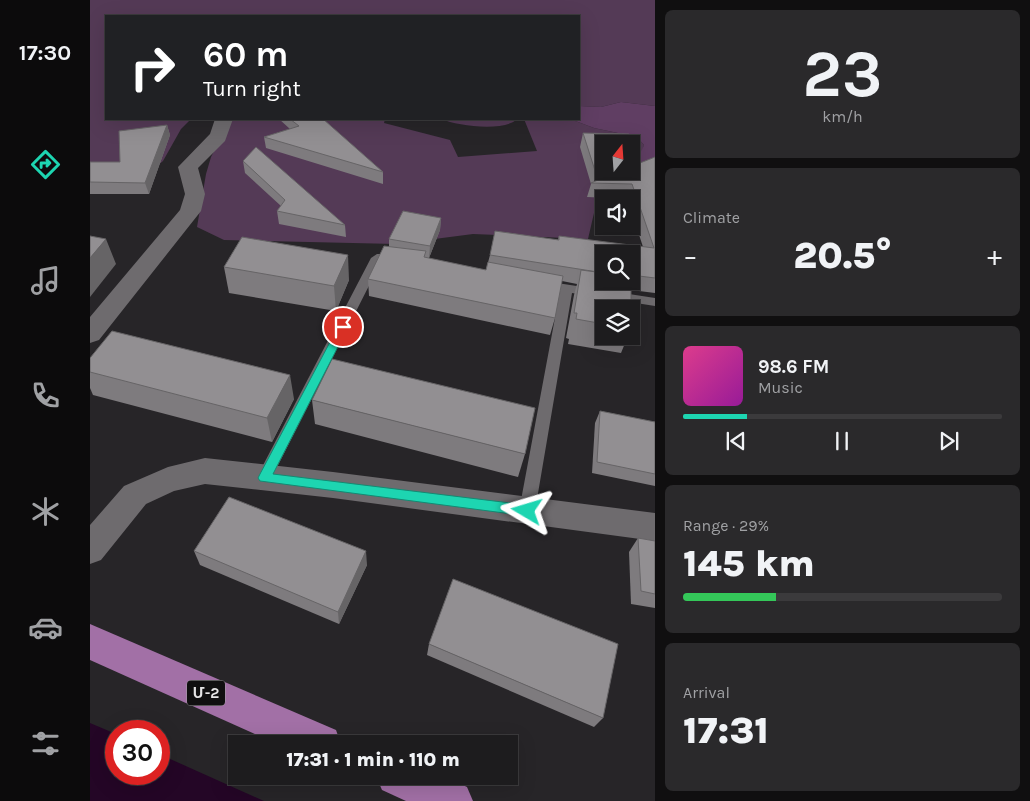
<!DOCTYPE html>
<html lang="en">
<head>
<meta charset="utf-8">
<style>
	body { margin:0; font-family:Karla,"Noto Sans Armenian",sans-serif; background:#2a292b; color:#f1f3f6; height:100vh; display:flex; flex-direction:column; font-size:19px; white-space:nowrap }
	* { box-sizing:border-box; margin:0 }
	p { font-size:16px; color:#a0a1a4 }
	.icon { flex:none; width:28px; height:28px; fill:none; stroke:currentColor; stroke-width:2; stroke-linecap:round; stroke-linejoin:round }
	.map { position:relative; flex:1; overflow:hidden }
	.details { display:flex; flex-direction:column; gap:10px; padding:10px; background:#100f10; width:375px }
	.details>* { flex:none }
	.hud { position:absolute; left:15px; top:15px; width:475px; height:105px; border-radius:0px; box-shadow:0 5px 20px #0002,0 0 0 1px #3b3a3c; background:#202124; color:#fff; overflow:hidden }
	.needle { width:32px; rotate:17deg }
	.buttons { position:absolute; left:505px; top:135px; display:grid; gap:10px }
	.buttons a { display:grid; place-items:center; width:45px; height:45px; border-radius:0px; background:#1d1c1e; box-shadow:0 5px 20px #0002,0 0 0 1px #3b3a3c; font-size:25px }
	.speed { position:absolute; left:15px; top:720px; display:flex; gap:10px; font-size:25px; font-weight:700; text-align:center }
	.speed>* { display:grid; place-content:center; width:65px; height:65px; border-radius:50%; background:#1d1c1e; box-shadow:0 5px 20px #0002,0 0 0 1px #3b3a3c; line-height:1 }
	.speed .limit { border:8px solid #d22; background:#fff; color:#111 }
	.pin { position:absolute; display:grid; place-items:center; width:42px; height:42px; color:#fff; margin:-21px; border:2px solid #fff; border-radius:50%; box-shadow:0 1px 5px #0007 }
	.me { position:absolute; width:55px; margin:-28px; rotate:277deg; stroke-linejoin:round; filter:drop-shadow(0 0 4px #0008) }
	.turn { display:flex; align-items:center; gap:18px; height:105px; padding:0 15px; font-size:22px }
	.turn .icon { width:65px; height:65px; stroke-width:2.5 }
	.turn b { display:block; font-size:35px; line-height:42px }
	.big { font-size:38px; font-weight:800; line-height:1.1 }
	.details .tile { flex:1; display:flex; flex-direction:column; justify-content:center; gap:8px; min-width:0; padding:0 18px; border-radius:8px; background:#2a292b }
	.details .dial { align-items:center; gap:0 }
	.dial b { font-size:65px; line-height:1 }
	.song { display:flex; align-items:center; gap:15px }
	.cover { width:60px; height:60px; border-radius:8px; background:linear-gradient(135deg,hsl(330 70% 55%),hsl(300 70% 35%)) }
	.played { height:5px; border-radius:2px; background:linear-gradient(90deg,#1dd5b1 20%,#3b3a3c 20%) }
	.keys { display:flex; justify-content:space-around; direction:ltr }
	.heat { display:flex; justify-content:space-between; align-items:center; font-size:28px; direction:ltr }
	.charge { height:8px; border-radius:4px; background:linear-gradient(90deg,#34c759 29%,#3b3a3c 0) }
	.trip { position:absolute; left:138px; top:735px; width:290px; height:50px; border-radius:0px; background:#1d1c1e; box-shadow:0 5px 20px #0002,0 0 0 1px #3b3a3c; font-weight:800; line-height:50px; text-align:center }
	main { display:flex; flex:1; min-height:0 }
	.menu { display:flex; flex-direction:column; width:90px; justify-content:space-around; align-items:center; background:#0c0b0c; color:#a0a1a4 }
	.menu .icon { width:35px; height:35px }
	.menu .active { color:#1dd5b1 }
	.menu b { font-size:22px; color:#f1f3f6 }
	.map>svg:first-child { display:block }
	.green { fill:#543a56 }
	.forest { fill:#603e63 }
	.water { fill:#240626 }
	.lines { fill:none; stroke-linecap:round; stroke-linejoin:round }
	.service { fill:#6e6b6e; fill-rule:evenodd }
	.minor { fill:#6e6b6e; fill-rule:evenodd }
	.trunk { fill:#a270a6; fill-rule:evenodd }
	.wall { fill:#7e7b7e; fill-rule:evenodd }
	.shaded-wall { fill:#666466 }
	.building { fill:#928f92; stroke:#666466; fill-rule:evenodd }
	.route { fill:#1dd5b1; stroke:#138a73 }
	.labels { text-anchor:middle; stroke-width:5; stroke-linejoin:round; paint-order:stroke }
	.shield { fill:#100f10; stroke:#a5a4a5; stroke-width:1 }
	.shield-label { font-size:15px; font-weight:bold; fill:#e5e4e5 }
</style>
</head>
<body>
<main>
<nav class="menu">
<b>17:30</b>
<svg class="icon active" aria-label="directions" viewBox="0 0 24 24"><path d="M12 3l9 9-9 9-9-9zM9 14v-3h6M13 9l2 2-2 2"/></svg>
<svg class="icon" aria-label="music" viewBox="0 0 24 24"><path d="M9 18V5l10-2v13"/><circle cx="6" cy="18" r="3"/><circle cx="16" cy="16" r="3"/></svg>
<svg class="icon" aria-label="phone" viewBox="0 0 24 24"><path d="M5 4h4l2 5-3 2q2 4 5 5l2-3 5 2v4C11 20 4 13 5 4z"/></svg>
<svg class="icon" aria-label="climate" viewBox="0 0 24 24"><path d="M12 3v18M4 7l16 10M4 17L20 7"/></svg>
<svg class="icon" aria-label="car" viewBox="0 0 24 24"><path d="M5 17H2v-5l4-1 3-4h7l3 4 3 1v5h-3M9 17h6M6 11h13"/><circle cx="7" cy="17" r="2"/><circle cx="17" cy="17" r="2"/></svg>
<svg class="icon" aria-label="filters" viewBox="0 0 24 24"><path d="M4 7h16M4 17h16"/><circle cx="9" cy="7" r="2"/><circle cx="15" cy="17" r="2"/></svg>
</nav>
<div class="map">
<svg width="565" height="801" viewBox="0 0 565 801">
	<rect width="100%" height="100%" fill="#272528"/>
	<g class="green">
		<path d="M0 0H565V106L531 102 511 107 489 106V16H16V119H101L91 129 73 161 55 176 0 173Z"/>
		<path d="M140 119H295L294 123 360 140 368 157 447 151 434 119H480L504 128 547 137 554 145 552 152 541 166V144H514L500 173 522 182 565 215 541 214V199H514V214L504 213 498 239 383 234 306 244 134 240 107 227 116 174 121 157Z"/>
		<path d="M352 119H427C415 132 366 126 352 119Z"/>
	</g>
	<path class="forest" d="M531 102 565 106V180L514 171H541C541 161 551 155 554 145L547 137 504 128 480 119H489V106L511 107Z"/>
	<path class="water" d="M0 723 26 734V774H69V754L174 801H0Z"/>
	<g class="lines">
		<g class="service">
			<path d="M287 254H307L313 258 307 262H291L179 483 174 484 169 483 166 478 169 473 281 258Z"/>
			<path d="M454 281 565 298V306L482 293 445 511 443 516 437 518 431 516 429 511 470 291 450 288 448 285Z"/>
		</g>
		<g class="minor">
			<path d="M125 119H143L135 141 108 168 115 194 111 211 9 340 0 343V317L90 210 95 194 88 167 120 134Z"/>
			<path d="M115 458 243 472 565 513V541L243 498 115 484 84 491 56 504 11 560 0 564V525L34 486 78 467Z"/>
		</g>
		<g class="trunk">
			<path d="M0 624 246 730 251 744H187L0 660Z"/>
			<path d="M286 776H354L377 787 383 801H316L292 790Z"/>
		</g>
	</g>
	<g class="wall">
		<path d="M189 119H233L293 172V184L176 148 174 137 200 129Z"/>
		<path d="M77 125 80 135 59 194H0V162H30Z"/>
		<path d="M493 133 550 163 565 157V293L541 290 514 309V336H538L531 353 478 344 479 339 476 338 484 295 487 284 472 281 465 318 460 335 279 296 278 279 299 247V239L351 218 350 230 339 258H336L396 270 400 255 468 240 469 236 553 247 541 210V199L497 197 501 184 490 147ZM541 254V281H514Z"/>
		<path d="M153 161 255 225 256 237 189 224 187 211 191 206 155 173Z"/>
		<path d="M134 267 259 280 246 311 139 293Z"/>
		<path d="M0 358 204 399 182 442 3 395 0 388Z"/>
		<path d="M222 400 435 454 428 477 225 424Z"/>
		<path d="M510 411 565 422V486L502 473 505 423Z"/>
		<path d="M548 538 565 541V608L541 604 539 552Z"/>
		<path d="M104 551 277 565 249 624 110 565Z"/>
		<path d="M339 644 513 718 504 727 337 655Z"/>
	</g>
	<g class="shaded-wall">
		<path d="M77 125 80 135 59 194 55 183Z"/>
		<path d="M351 218 350 230 339 258 340 246Z"/>
		<path d="M16 239 26 264 0 297V258Z"/>
		<path d="M258 255 259 280 246 311 244 286Z"/>
		<path d="M200 375 204 399 182 442 177 418Z"/>
		<path d="M276 551 277 565 249 624 248 612Z"/>
	</g>
	<g class="building">
		<path d="M200 119H233L293 172 174 137 209 126Z"/>
		<path d="M77 125 55 183 0 182V162H30L29 131Z"/>
		<path d="M493 133 539 134 550 163 565 157V278L541 275V254H514V273L400 255 405 231 469 240V236L564 248 542 184 501 183 508 180ZM514 144H541V171H514Z"/>
		<path d="M166 147 255 225 187 211 195 200 153 161Z"/>
		<path d="M313 211 351 218 340 246 299 239Z"/>
		<path d="M0 236 16 239 0 258Z"/>
		<path d="M152 237 258 255 244 286 134 267Z"/>
		<path d="M294 246 336 251 334 257 396 270 398 262 473 276 465 318 278 279Z"/>
		<path d="M491 270 514 273V281H541V309H514V324L486 319 487 313H484Z"/>
		<path d="M22 331 200 375 177 418 0 372V358Z"/>
		<path d="M242 359 445 408 435 454 222 400Z"/>
		<path d="M510 411 565 422V474L507 462Z"/>
		<path d="M139 497 276 551 248 612 104 551Z"/>
		<path d="M548 538 565 541V594L551 591Z"/>
		<path d="M363 579 528 644 513 718 339 644Z"/>
	</g>
	<path class="route" d="M253 323 258 327 183 474 437 505 442 507 443 511 442 515 437 516 170 481 168 478 170 474 248 327Z"/>
	<g class="labels">
		<rect class="shield" x="97" y="680.5" width="38" height="25" rx="4"/>
		<g class="shield-label">
			<text x="116" y="698">Մ-2</text>
		</g>
	</g>
</svg>
<div class="buttons">
<a><svg class="needle" viewBox="-14 -14 28 28"><path d="M0-13l5 13h-10z" fill="#e53935"/><path d="M0 13l5-13h-10z" fill="#a0a1a4"/></svg></a>
<a><svg class="icon" aria-label="sound" viewBox="0 0 24 24"><path d="M4 9h4l5-4v14l-5-4H4zM17 9q2 3 0 6"/></svg></a>
<a><svg class="icon" aria-label="search" viewBox="0 0 24 24"><circle cx="10" cy="10" r="6"/><path d="M15 15l6 6"/></svg></a>
<a><svg class="icon" aria-label="layers" viewBox="0 0 24 24"><path d="M12 4l9 5-9 5-9-5zM3 14l9 5 9-5"/></svg></a>
</div>
<div class="speed"><div class="limit">30</div></div>
<div class="pin" style="left:253px;top:327px;background:#d93025"><svg class="icon" aria-label="arrive" viewBox="0 0 24 24"><path d="M6 21V4h12l-3 4 3 4H6"/></svg></div>
<svg class="me" style="left:437px;top:511px" viewBox="-20 -20 40 40"><path d="M0-17L14 15 0 8-14 15z" fill="#1dd5b1" stroke="#fff" stroke-width="4"/></svg>
<div class="trip">17:31 · 1 min · 110 m</div>
<div class="hud">
<div class="turn"><svg class="icon" aria-label="right" viewBox="0 0 24 24"><path d="M7 20v-9h11M14 6l5 5-5 5"/></svg><div><b>60 m</b>Turn right</div></div>
</div>
</div>
<section class="details">
<div class="tile dial"><b>23</b><p>km/h</p></div>
<div class="tile"><p>Climate</p>
<div class="heat"><a>−</a><b class="big">20.5°</b><a>+</a></div>
</div>
<div class="tile">
<div class="song"><i class="cover"></i><div><b>98.6 FM</b><p>Music</p></div></div>
<div class="played"></div>
<div class="keys"><svg class="icon" aria-label="previous" viewBox="0 0 24 24"><path d="M18 5L8 12l10 7zM5 5v14"/></svg><svg class="icon" aria-label="pause" viewBox="0 0 24 24"><path d="M8 5v14M16 5v14"/></svg><svg class="icon" aria-label="next" viewBox="0 0 24 24"><path d="M6 5l10 7-10 7zM19 5v14"/></svg></div>
</div>
<div class="tile"><p>Range · 29%</p><b class="big">145 km</b><div class="charge"></div></div>
<div class="tile"><p>Arrival</p><b class="big">17:31</b></div>
</section>
</main>
</body>
</html>
